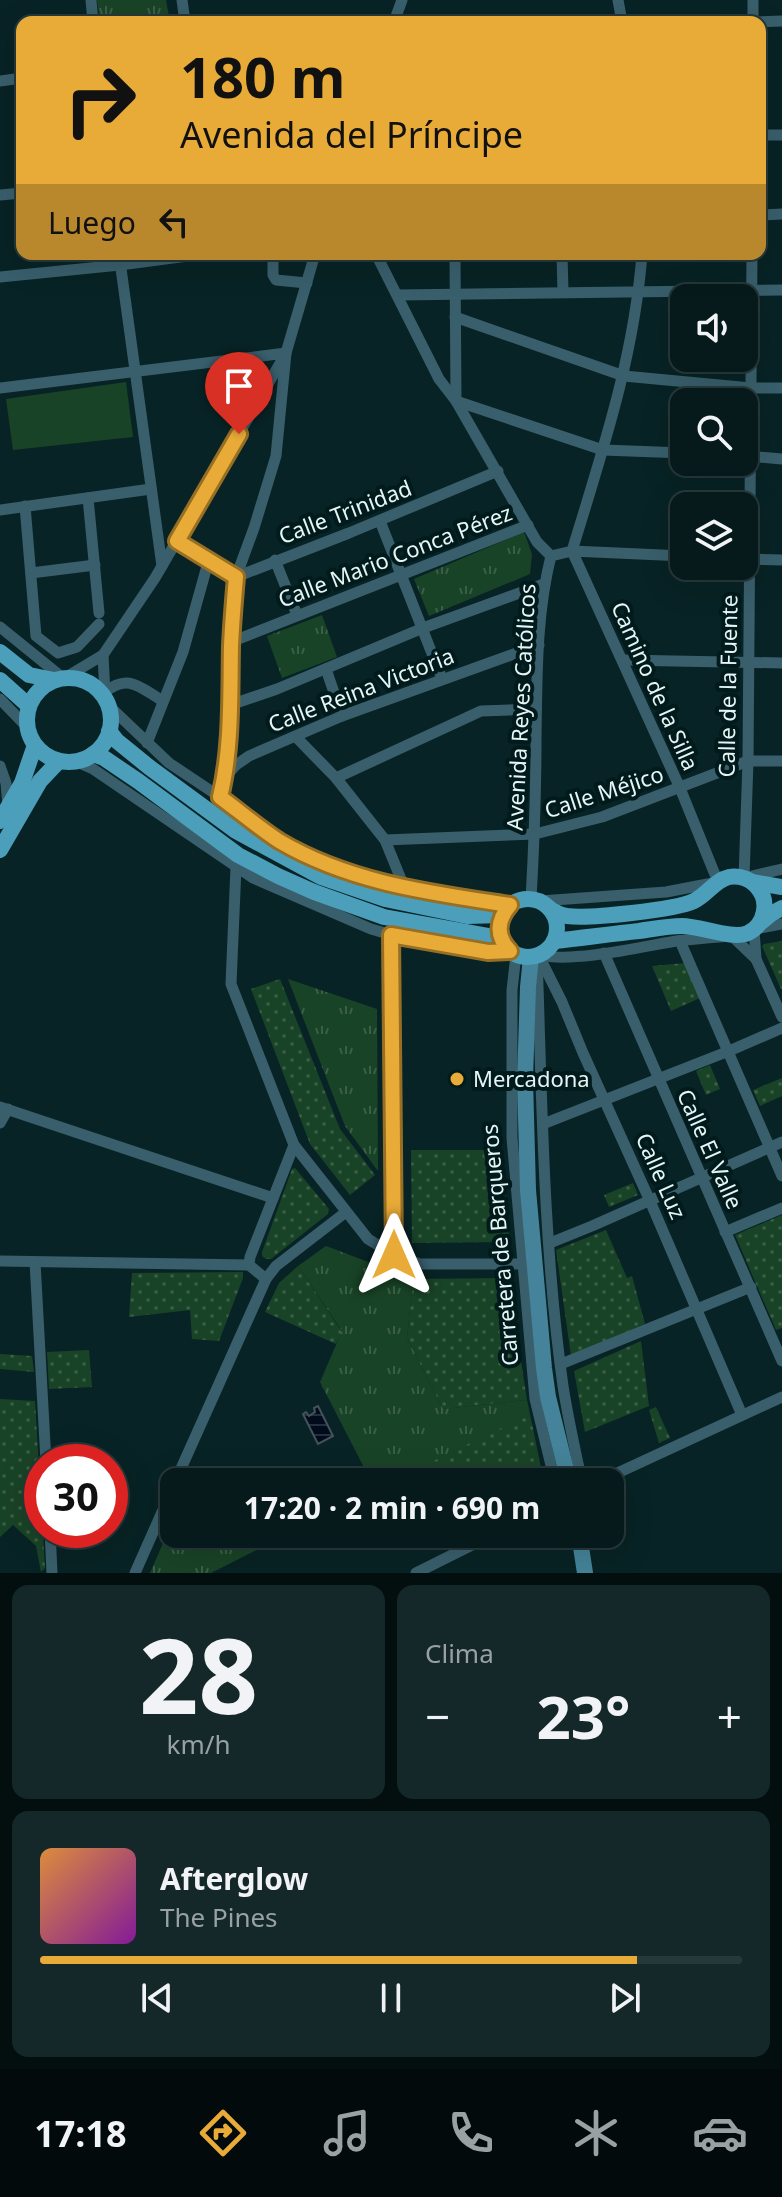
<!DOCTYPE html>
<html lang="es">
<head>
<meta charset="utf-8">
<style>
	body { margin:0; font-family:"Noto Sans",sans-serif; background:#142729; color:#f1f3f6; height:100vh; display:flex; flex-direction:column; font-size:30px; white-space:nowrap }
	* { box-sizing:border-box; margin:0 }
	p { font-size:26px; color:#98a1a3 }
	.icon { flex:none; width:44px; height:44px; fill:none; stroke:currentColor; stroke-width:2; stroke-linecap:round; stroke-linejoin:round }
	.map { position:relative; height:1573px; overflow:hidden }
	.sheet { display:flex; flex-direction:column; gap:12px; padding:12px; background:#030e0f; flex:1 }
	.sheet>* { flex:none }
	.guide { position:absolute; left:16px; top:16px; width:750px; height:244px; border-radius:16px; box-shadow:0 8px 32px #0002,0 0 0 2px #27383b; background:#e8ab37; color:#111; overflow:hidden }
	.fabs { position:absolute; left:670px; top:284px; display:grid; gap:16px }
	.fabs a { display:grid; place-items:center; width:88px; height:88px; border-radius:16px; background:#061a1c; box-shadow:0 8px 32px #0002,0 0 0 2px #27383b; font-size:40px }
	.speed { position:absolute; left:24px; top:1444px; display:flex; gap:16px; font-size:40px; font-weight:700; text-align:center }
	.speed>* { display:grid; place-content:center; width:104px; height:104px; border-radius:50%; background:#061a1c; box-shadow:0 8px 32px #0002,0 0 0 2px #27383b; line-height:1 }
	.speed .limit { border:12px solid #d22; background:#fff; color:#111 }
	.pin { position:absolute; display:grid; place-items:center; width:68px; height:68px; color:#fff; margin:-82px -34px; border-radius:50% 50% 50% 0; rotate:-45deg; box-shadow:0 0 8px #0007 }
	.pin .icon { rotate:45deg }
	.me { position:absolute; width:88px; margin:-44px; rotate:0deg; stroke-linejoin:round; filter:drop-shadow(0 0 6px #0008) }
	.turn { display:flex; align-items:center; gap:28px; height:168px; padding:0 32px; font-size:36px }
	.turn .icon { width:104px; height:104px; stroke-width:2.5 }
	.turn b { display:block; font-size:56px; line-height:68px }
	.then { display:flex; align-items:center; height:76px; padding:0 32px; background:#0003; gap:16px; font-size:30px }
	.big { font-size:60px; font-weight:700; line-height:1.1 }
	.sheet .widget { flex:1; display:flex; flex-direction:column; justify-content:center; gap:12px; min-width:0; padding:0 28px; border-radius:16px; background:#142729 }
	.sheet .dial { align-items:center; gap:0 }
	.dial b { font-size:104px; line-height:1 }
	.song { display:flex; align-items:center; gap:24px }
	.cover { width:96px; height:96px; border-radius:12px; background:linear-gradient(135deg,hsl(30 70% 55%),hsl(290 70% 35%)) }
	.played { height:8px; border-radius:4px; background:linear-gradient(90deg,#e8ab37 85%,#27383b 85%) }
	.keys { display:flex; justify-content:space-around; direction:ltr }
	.heat { display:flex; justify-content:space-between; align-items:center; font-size:44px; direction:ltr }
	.sheet .tiles { flex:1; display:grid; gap:12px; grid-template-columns:1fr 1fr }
	.widget:last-child { grid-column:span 2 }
	.trip { position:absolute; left:160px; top:1468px; width:464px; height:80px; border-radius:16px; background:#061a1c; box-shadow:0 8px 32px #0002,0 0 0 2px #27383b; font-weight:700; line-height:80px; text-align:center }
	.tabs { display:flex; height:128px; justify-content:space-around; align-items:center; background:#020a0b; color:#98a1a3 }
	.tabs .icon { width:56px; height:56px }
	.tabs .selected { color:#e8ab37 }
	.tabs b { font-size:36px; color:#f1f3f6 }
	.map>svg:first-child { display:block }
	.grass { fill:url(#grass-dots) }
	.park { fill:url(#park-tufts) }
	.pitch { fill:#194326 }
	.water { fill:url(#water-rules); stroke:#45525d; stroke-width:2 }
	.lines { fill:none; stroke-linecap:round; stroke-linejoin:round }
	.minor { stroke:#395f6c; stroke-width:11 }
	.secondary { stroke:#448399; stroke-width:16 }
	.primary { stroke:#4b9fbb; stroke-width:16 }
	.route-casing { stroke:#976f24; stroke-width:20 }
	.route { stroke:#e8ab37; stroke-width:14 }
	.poi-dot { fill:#e8ab37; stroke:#011a1b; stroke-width:3 }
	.labels { text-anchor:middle; stroke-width:8; stroke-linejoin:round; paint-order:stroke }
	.street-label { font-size:22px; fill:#e6f6f6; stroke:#011a1b }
	.poi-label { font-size:22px; fill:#e6f6f6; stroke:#011a1b; text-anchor:start }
</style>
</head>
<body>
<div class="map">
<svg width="782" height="1573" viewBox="0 0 782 1573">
	<defs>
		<pattern id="grass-dots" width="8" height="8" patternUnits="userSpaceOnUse" patternTransform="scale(2)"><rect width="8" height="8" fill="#194326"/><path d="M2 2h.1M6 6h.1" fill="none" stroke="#3a5f46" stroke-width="1.8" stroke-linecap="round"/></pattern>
		<pattern id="park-tufts" width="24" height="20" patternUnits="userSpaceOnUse" patternTransform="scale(2)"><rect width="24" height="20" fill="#194326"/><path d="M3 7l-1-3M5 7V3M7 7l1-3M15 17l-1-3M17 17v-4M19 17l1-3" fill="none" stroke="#3a5f46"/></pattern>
		<pattern id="water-rules" width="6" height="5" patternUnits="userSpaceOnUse" patternTransform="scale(2)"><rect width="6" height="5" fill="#000b1c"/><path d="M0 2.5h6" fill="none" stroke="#252f3e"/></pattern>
	</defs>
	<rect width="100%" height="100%" fill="#082325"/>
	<g class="grass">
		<path d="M782 941V989H781L762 946 764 944Z"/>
		<path d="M685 963 700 998 671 1011 652 966Z"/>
		<path d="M280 979 340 1129 375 1175 350 1195 310 1144 251 989Z"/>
		<path d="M710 1065 720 1089 706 1095 696 1071Z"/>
		<path d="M782 1078V1096L760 1106 753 1090Z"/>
		<path d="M411 1150H503L509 1242 412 1243Z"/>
		<path d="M295 1168 329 1209 328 1214 271 1259H266L262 1256V1252L292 1169Z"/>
		<path d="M633 1183 638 1195 609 1207 604 1195Z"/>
		<path d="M782 1215V1328L776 1330 735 1235Z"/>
		<path d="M606 1230 627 1278 632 1276 645 1324 571 1356 556 1250Z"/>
		<path d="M298 1266 342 1332 336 1344 265 1312 279 1283Z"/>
		<path d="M243 1272V1278L219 1341 192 1339 190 1310 129 1317 132 1273Z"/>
		<path d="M512 1278 517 1335 527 1400 443 1409 407 1338 413 1279Z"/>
		<path d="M641 1341 649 1406 585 1432 574 1371Z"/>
		<path d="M89 1350 92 1387 49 1389 47 1352Z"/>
		<path d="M0 1354 32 1356 34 1372 0 1369Z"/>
		<path d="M0 1399 35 1401 45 1568 41 1572 36 1546 13 1525 0 1537Z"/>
		<path d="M656 1407 670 1438 659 1443 649 1410Z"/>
		<path d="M530 1414 544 1482H421L415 1469Z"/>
	</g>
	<g class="park">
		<path d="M97 0H166L170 22H100Z"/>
		<path d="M524 532 532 554 530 574 429 616 414 579Z"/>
		<path d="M322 615 337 657 282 678 267 636Z"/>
		<path d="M288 979 377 1009 378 1171 345 1126Z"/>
		<path d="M326 1246 413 1279 407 1338 443 1409 527 1400 530 1414 390 1482H366L370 1479 320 1382 342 1331 298 1266Z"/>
		<path d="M174 1518V1534H217L241 1545 263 1534H288L211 1573H150Z"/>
	</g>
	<path class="pitch" d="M126 382 133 437 13 450 6 399Z"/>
	<path class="water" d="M318 1406 333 1436 318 1444 303 1414 306 1412 309 1416 315 1412 314 1408Z"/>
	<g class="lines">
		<g class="minor">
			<path d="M91 0 93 22"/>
			<path d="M182 0 185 22"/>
			<path d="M618 0 622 22"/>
			<path d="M753 0V22"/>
			<path d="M394 22 402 0"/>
			<path d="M618 22H733"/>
			<path d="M756 22 782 21"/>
			<path d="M0 81 22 78"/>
			<path d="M760 135H782"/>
			<path d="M0 195 22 193"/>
			<path d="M760 215 782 214"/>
			<path d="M119 254 162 566"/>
			<path d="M273 254V275L276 280 307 283"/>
			<path d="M376 254 439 379 456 401 537 542 551 556"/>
			<path d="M455 254 456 401 603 450 684 453"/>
			<path d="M562 254 563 292"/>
			<path d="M752 254 748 761 744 878 782 869"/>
			<path d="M0 277 120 265 203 254"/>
			<path d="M398 295 782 290"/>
			<path d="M455 317 624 376 751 388H782"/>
			<path d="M0 388 286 353 276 456 254 528 236 577 231 642 230 705 224 778"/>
			<path d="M747 456 782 459"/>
			<path d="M88 498 99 613"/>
			<path d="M25 506 36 636 58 653 77 647 99 624"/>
			<path d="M0 510 151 489"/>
			<path d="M380 521 442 679"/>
			<path d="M209 559 236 577 349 533 498 471"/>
			<path d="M745 559 782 560"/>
			<path d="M275 560 297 615"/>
			<path d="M31 573 95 565"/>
			<path d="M0 627 63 678"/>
			<path d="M231 642 528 525"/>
			<path d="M103 655 105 694"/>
			<path d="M623 660 782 663"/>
			<path d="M326 669 342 716"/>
			<path d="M68 676 103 655 155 578 286 353 315 254"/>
			<path d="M105 692C129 673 140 688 163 701"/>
			<path d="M0 699 27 727"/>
			<path d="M108 705 169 763 220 797 279 840 318 860 351 873 405 889 510 905"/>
			<path d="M230 705 277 689 423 628 544 584"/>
			<path d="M296 737 336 778 385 840 405 889"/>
			<path d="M147 743 183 652 209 559 177 541"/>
			<path d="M75 761 93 769 253 878 371 929C410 941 470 953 510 951"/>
			<path d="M0 766 6 783 8 807"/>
			<path d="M225 777 236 765 249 756 342 716 539 645"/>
			<path d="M336 778 481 711 536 709"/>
			<path d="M385 840 535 834 602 817 748 761H782"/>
			<path d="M236 867 231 984 294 1145 368 1239 394 1255 420 1264H523"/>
			<path d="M531 899C534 846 536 793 536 739 537 679 536 615 551 556L572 551C602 452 634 358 642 254"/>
			<path d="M540 901 666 892 718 882 680 788 572 551 684 556"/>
			<path d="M782 924 754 929 756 959 782 1017"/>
			<path d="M391 935 394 1255"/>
			<path d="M680 941 782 1176"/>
			<path d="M604 953 782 1361"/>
			<path d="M516 955 512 990V1138L535 1399 555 1482"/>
			<path d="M540 955C573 963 641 947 676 941 695 939 714 937 732 936L756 959"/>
			<path d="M537 956C542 1099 543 1244 563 1386 568 1418 575 1450 582 1482"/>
			<path d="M540 958 562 1002 583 1053 650 1201 742 1415"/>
			<path d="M0 1107 273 1198"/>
			<path d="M0 1123 8 1109"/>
			<path d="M543 1124 729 1051 782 1028"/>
			<path d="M725 1232 782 1208"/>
			<path d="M550 1243 592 1226 782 1142"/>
			<path d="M0 1261 249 1265"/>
			<path d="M35 1262 46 1462"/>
			<path d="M266 1279 249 1265 250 1257 294 1145"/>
			<path d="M561 1364 751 1287"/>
			<path d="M175 1482 266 1279 276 1266 346 1212"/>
			<path d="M603 1482 611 1476 782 1397"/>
			<path d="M50 1530 52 1573"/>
			<path d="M135 1573 174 1485"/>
			<path d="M416 1573 494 1534"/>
		</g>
		<g class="secondary">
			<path d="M531 957 528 987 525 1080 528 1190 544 1368 548 1397 569 1482"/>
			<path d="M579 1534 585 1573"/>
		</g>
		<g class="primary">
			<path d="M0 652 29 675 54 680"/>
			<circle cx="69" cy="720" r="42"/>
			<path d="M0 680 29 706"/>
			<path d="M109 731 117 741 149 767 236 831 321 877 385 899 467 916 502 915"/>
			<path d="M93 754 104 758 138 781 238 855 278 876 314 892 384 917 500 938"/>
			<path d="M0 821 22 783 35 745"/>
			<path d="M0 850 40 781 59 761"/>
			<path d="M752 882 782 887"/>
			<circle cx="528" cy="928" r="29"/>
			<path d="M550 909C555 912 561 915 567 916 589 919 675 910 694 901 707 895 715 880 729 877 739 875 751 879 757 887 770 901 765 925 748 933 732 940 701 926 682 926 668 926 653 929 639 931 611 934 582 938 554 941"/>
			<path d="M760 923 771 914 782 908"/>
		</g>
	</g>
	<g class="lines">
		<g class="route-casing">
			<path id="route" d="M239 434 177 541 236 577C234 600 232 623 231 646 230 696 232 748 220 797 239 811 259 828 279 841 350 883 431 893 510 905 497 920 495 936 510 951L488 952 391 935 394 1255"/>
		</g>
		<use href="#route" class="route"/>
	</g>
	<circle class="poi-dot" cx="457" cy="1079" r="8"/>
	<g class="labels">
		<g class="street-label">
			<text transform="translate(345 512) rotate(-21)" y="8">Calle Trinidad</text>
			<text transform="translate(395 556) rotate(-21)" y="8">Calle Mario Conca Pérez</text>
			<text transform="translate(655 686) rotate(66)" y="8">Camino de la Silla</text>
			<text transform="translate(728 686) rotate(-89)" y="8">Calle de la Fuente</text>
			<text transform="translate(361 690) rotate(-21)" y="8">Calle Reina Victoria</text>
			<text transform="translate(521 707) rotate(-87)" y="8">Avenida Reyes Católicos</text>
			<text transform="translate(604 792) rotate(-18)" y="8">Calle Méjico</text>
			<text transform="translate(710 1149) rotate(66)" y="8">Calle El Valle</text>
			<text transform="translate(661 1176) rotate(66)" y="8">Calle Luz</text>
			<text transform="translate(500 1245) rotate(-95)" y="8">Carretera de Barqueros</text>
		</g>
		<g class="poi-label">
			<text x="473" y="1087">Mercadona</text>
		</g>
	</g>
</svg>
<div class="fabs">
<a><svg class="icon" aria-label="sound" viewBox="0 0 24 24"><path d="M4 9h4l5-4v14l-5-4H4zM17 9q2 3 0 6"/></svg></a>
<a><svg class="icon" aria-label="search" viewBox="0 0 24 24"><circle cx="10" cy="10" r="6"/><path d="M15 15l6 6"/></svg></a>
<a><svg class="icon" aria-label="layers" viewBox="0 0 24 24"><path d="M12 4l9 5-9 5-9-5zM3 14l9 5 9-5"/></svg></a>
</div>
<div class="speed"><div class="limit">30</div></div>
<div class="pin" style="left:239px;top:434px;background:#d93025"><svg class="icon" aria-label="arrive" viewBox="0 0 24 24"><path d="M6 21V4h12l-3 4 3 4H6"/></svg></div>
<svg class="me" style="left:394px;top:1255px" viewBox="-20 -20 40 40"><path d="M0-17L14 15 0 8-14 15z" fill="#e8ab37" stroke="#fff" stroke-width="4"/></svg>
<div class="trip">17:20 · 2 min · 690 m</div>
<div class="guide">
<div class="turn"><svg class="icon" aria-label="right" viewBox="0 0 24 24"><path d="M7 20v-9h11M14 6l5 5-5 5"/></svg><div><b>180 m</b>Avenida del Príncipe</div></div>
<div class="then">Luego<svg class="icon" aria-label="left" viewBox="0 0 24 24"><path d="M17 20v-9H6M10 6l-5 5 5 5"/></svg></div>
</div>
</div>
<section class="sheet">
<div class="tiles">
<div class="widget dial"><b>28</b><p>km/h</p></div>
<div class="widget"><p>Clima</p>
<div class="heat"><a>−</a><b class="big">23°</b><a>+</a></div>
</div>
<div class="widget">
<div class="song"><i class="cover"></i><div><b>Afterglow</b><p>The Pines</p></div></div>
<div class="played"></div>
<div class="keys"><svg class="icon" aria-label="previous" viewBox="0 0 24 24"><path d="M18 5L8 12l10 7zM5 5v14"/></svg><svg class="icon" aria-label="pause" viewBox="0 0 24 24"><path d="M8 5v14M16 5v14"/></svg><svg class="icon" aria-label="next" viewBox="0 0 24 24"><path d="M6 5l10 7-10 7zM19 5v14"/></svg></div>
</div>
</div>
</section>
<nav class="tabs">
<b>17:18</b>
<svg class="icon selected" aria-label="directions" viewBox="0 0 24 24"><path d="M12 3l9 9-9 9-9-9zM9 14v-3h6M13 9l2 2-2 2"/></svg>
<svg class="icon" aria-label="music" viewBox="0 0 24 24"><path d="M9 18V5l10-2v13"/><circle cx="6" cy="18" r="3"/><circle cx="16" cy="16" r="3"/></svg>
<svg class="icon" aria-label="phone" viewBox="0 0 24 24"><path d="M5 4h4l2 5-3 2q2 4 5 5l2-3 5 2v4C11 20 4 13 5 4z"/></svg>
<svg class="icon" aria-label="climate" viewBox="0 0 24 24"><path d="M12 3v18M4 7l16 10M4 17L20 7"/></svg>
<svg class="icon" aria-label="car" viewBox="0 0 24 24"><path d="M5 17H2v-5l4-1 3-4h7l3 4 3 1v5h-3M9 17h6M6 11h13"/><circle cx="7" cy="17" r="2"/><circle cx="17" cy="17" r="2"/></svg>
</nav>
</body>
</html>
